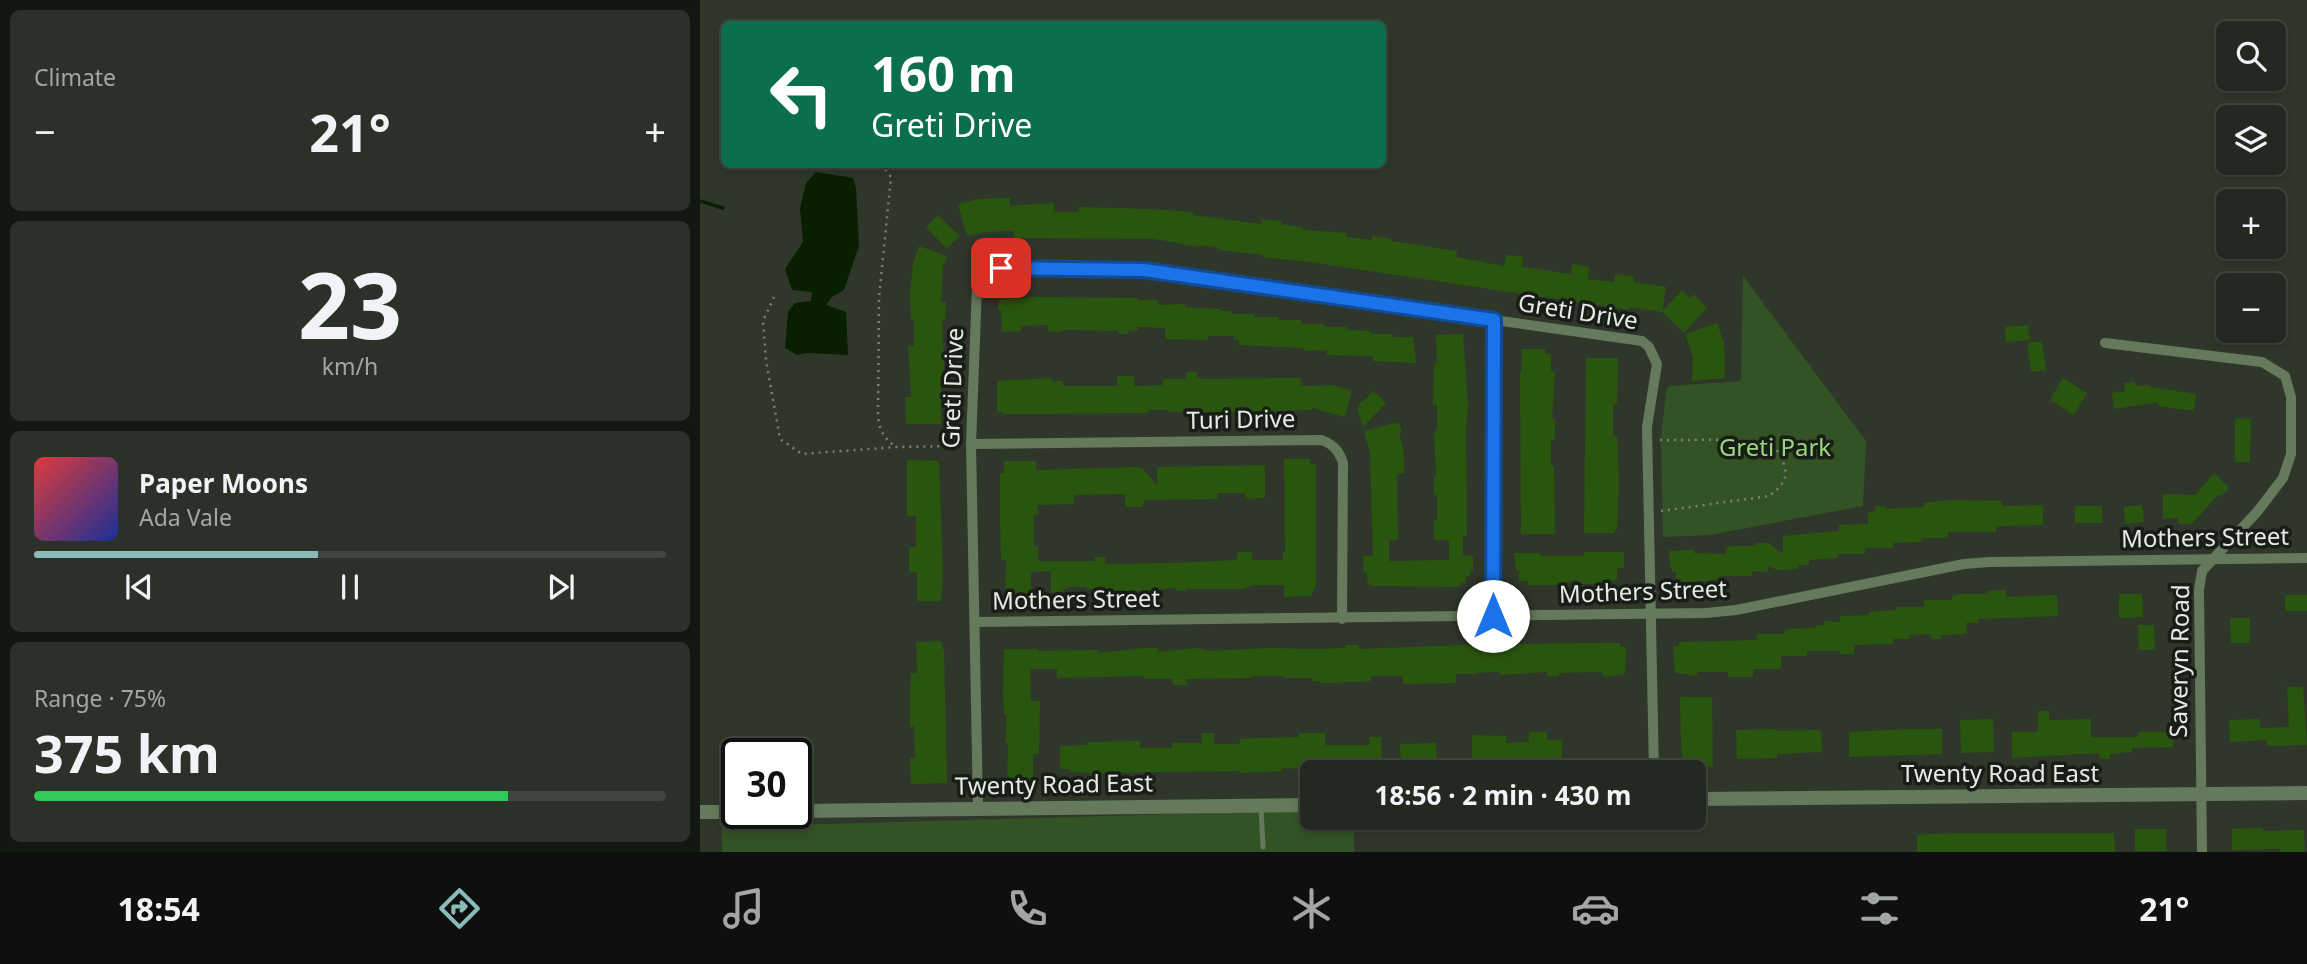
<!DOCTYPE html>
<html lang="en">
<head>
<meta charset="utf-8">
<style>
	body { margin:0; font-family:"Noto Sans",sans-serif; background:#2b3129; color:#f1f3f6; height:100vh; display:flex; flex-direction:column; font-size:26px; white-space:nowrap }
	* { box-sizing:border-box; margin:0 }
	p { font-size:23px; color:#a3a6a5 }
	.icon { flex:none; width:38px; height:38px; fill:none; stroke:currentColor; stroke-width:2; stroke-linecap:round; stroke-linejoin:round }
	.map { position:relative; flex:1; overflow:hidden }
	.side { display:flex; flex-direction:column; gap:10px; padding:10px; background:#131712; width:700px }
	.side>* { flex:none }
	.banner { position:absolute; left:21px; top:21px; width:665px; height:147px; border-radius:10px; box-shadow:0 4px 10px #0003,0 0 0 2px #40453e; background:#0b6e4f; color:#fff; overflow:hidden }
	.buttons { position:absolute; left:1516px; top:21px; display:grid; gap:14px }
	.buttons a { display:grid; place-items:center; width:70px; height:70px; border-radius:10px; background:#232920; box-shadow:0 4px 10px #0003,0 0 0 2px #40453e; font-size:35px }
	.speed { position:absolute; left:21px; top:738px; display:flex; gap:14px; font-size:35px; font-weight:700; text-align:center }
	.speed>* { display:grid; place-content:center; width:91px; height:91px; border-radius:50%; background:#232920; box-shadow:0 4px 10px #0003,0 0 0 2px #40453e; line-height:1 }
	.speed .limit { border:4px solid #111; border-radius:10px; background:#fff; color:#111 }
	.pin { position:absolute; display:grid; place-items:center; width:60px; height:60px; color:#fff; margin:-30px; border-radius:14px; box-shadow:0 4px 10px #0006 }
	.me { position:absolute; width:77px; margin:-38px; rotate:0deg; stroke-linejoin:round; filter:drop-shadow(0 0 5px #0008) }
	.turn { display:flex; align-items:center; gap:24px; height:147px; padding:0 35px; font-size:32px }
	.turn .icon { width:91px; height:91px; stroke-width:2.5 }
	.turn b { display:block; font-size:49px; line-height:60px }
	.big { font-size:52px; font-weight:700; line-height:1.1 }
	.side .tile { flex:1; display:flex; flex-direction:column; justify-content:center; gap:10px; min-width:0; padding:0 24px; border-radius:10px; background:#2b3129 }
	.side .dial { align-items:center; gap:0 }
	.dial b { font-size:91px; line-height:1 }
	.song { display:flex; align-items:center; gap:21px }
	.cover { width:84px; height:84px; border-radius:10px; background:linear-gradient(135deg,hsl(0 70% 55%),hsl(230 70% 35%)) }
	.played { height:7px; border-radius:4px; background:linear-gradient(90deg,#8bbbb9 45%,#40453e 45%) }
	.keys { display:flex; justify-content:space-around; direction:ltr }
	.heat { display:flex; justify-content:space-between; align-items:center; font-size:38px; direction:ltr }
	.charge { height:10px; border-radius:5px; background:linear-gradient(90deg,#34c759 75%,#40453e 0) }
	.trip { position:absolute; left:600px; top:760px; width:406px; height:70px; border-radius:10px; background:#232920; box-shadow:0 4px 10px #0003,0 0 0 2px #40453e; font-weight:700; line-height:70px; text-align:center }
	.menu { display:flex; height:112px; justify-content:space-around; align-items:center; background:#0e100d; color:#a3a6a5 }
	.menu .icon { width:49px; height:49px }
	.menu .current { color:#8bbbb9 }
	.menu b { font-size:32px; color:#f1f3f6 }
	main { display:flex; flex:1; min-height:0 }
	.map>svg:first-child { display:block }
	.green { fill:#345324 }
	.water { fill:#081f00 }
	.lines { fill:none; stroke-linecap:round; stroke-linejoin:round }
	.stream { stroke:#081f00; stroke-width:3.5 }
	.building { fill:#2a550f }
	.path { stroke:#7b8278; stroke-width:2.5; stroke-dasharray:2 5; stroke-linecap:butt }
	.service { stroke:#65795c; stroke-width:5 }
	.minor { stroke:#65795c; stroke-width:10 }
	.tertiary { stroke:#65795c; stroke-width:14 }
	.route-casing { stroke:#114b97; stroke-width:18 }
	.route { stroke:#1a73e8; stroke-width:12 }
	.labels { text-anchor:middle; stroke-width:7; stroke-linejoin:round; paint-order:stroke }
	.street-label { font-size:24px; fill:#e5ebe3; stroke:#191d18 }
	.park-label { font-size:24px; fill:#98d87b; stroke:#191d18 }
</style>
</head>
<body>
<main>
<section class="side">
<div class="tile"><p>Climate</p>
<div class="heat"><a>−</a><b class="big">21°</b><a>+</a></div>
</div>
<div class="tile dial"><b>23</b><p>km/h</p></div>
<div class="tile">
<div class="song"><i class="cover"></i><div><b>Paper Moons</b><p>Ada Vale</p></div></div>
<div class="played"></div>
<div class="keys"><svg class="icon" aria-label="previous" viewBox="0 0 24 24"><path d="M18 5L8 12l10 7zM5 5v14"/></svg><svg class="icon" aria-label="pause" viewBox="0 0 24 24"><path d="M8 5v14M16 5v14"/></svg><svg class="icon" aria-label="next" viewBox="0 0 24 24"><path d="M6 5l10 7-10 7zM19 5v14"/></svg></div>
</div>
<div class="tile"><p>Range · 75%</p><b class="big">375 km</b><div class="charge"></div></div>
</section>
<div class="map">
<svg width="1607" height="852" viewBox="0 0 1607 852">
	<rect width="100%" height="100%" fill="#2f372b"/>
	<g class="green">
		<path d="M1043 276 1166 441 1163 506 1010 535 963 537 961 437 966 392 969 386 1041 381Z"/>
		<path d="M612 810V817H654V852H22V827Z"/>
	</g>
	<path class="water" d="M116 172 153 178 156 188 159 246 144 290 132 297 126 305 146 312 148 355 107 353 97 355 85 348 88 312 95 303 111 301 112 292 92 290 85 269 103 242 100 208 106 183Z"/>
	<g class="lines">
		<path class="stream" d="M0 201 23 208"/>
	</g>
	<g class="building">
		<path d="M310 198V206L354 203V212H379V207L450 209 493 212V215L561 224 562 219 582 221 581 224 603 227 602 230 647 233 646 237 672 240V236L691 239V241L757 251 756 257 804 266 806 255 823 257 822 267 844 270 871 274 872 264 889 267 888 279 914 282 915 274 935 277 934 282 966 287 962 311 982 290 990 298 994 294 1007 308 984 333 962 312 930 307V310L610 262 563 257V255L519 250 520 248 499 245V247L454 239 315 238 313 231 286 232 267 236 258 204 279 199Z"/>
		<path d="M238 215 260 236 247 249 226 227Z"/>
		<path d="M219 246 247 256 243 266 241 302H246L245 320H242L244 362 243 382H241V424H206L205 397H211L208 346H214V320H211L210 294 213 264Z"/>
		<path d="M335 297 438 298V300H458V305L485 304V307L520 309V311H531V314H554V317H578V320H601V324H624V327H647V330L670 331 672 334H693V337H713L716 363 673 361V356L627 355V350L604 351V348L539 345V340H534V336H508V340L465 339V328L438 327V330L428 331V334H418V331L367 330 357 332 348 331V325L321 326V331L302 332 301 310H298V300Z"/>
		<path d="M1017 323 1024 343 1025 378 992 381 993 357 985 334Z"/>
		<path d="M1328 325 1330 340 1306 342 1305 327Z"/>
		<path d="M763 334 768 403 766 427 767 536H763V555L773 556V571H770V576H766V583H761L760 587 671 586V583L668 584 667 573H664L663 556H673L670 453 664 431 699 422 702 432H699L704 453V473H697L698 540H689V561L749 560V540H734V520H737V495H734V475H736L734 431H737V405H733L734 363H737L736 335Z"/>
		<path d="M1342 341 1346 370 1331 372 1327 343Z"/>
		<path d="M822 349H845V354H851V372H855L852 419H855V439L851 440V466H854L855 534H821L820 373H821Z"/>
		<path d="M886 358H918L917 404H913V436H917L919 483 917 529 914 530V533H884Z"/>
		<path d="M486 372H497V377L503 379 601 378V386L633 385 652 391 645 417 612 408V410L553 412H469V410H448L447 413 328 414H302V412H297V381L352 378V381H363V386H417V376H434V386L463 385V379H486Z"/>
		<path d="M1363 378 1387 393 1374 415 1350 400Z"/>
		<path d="M1434 382 1437 386 1450 385V387L1496 394 1494 411 1458 406 1459 402 1414 409 1412 393 1425 391 1424 383Z"/>
		<path d="M673 391 686 403 663 427 657 407Z"/>
		<path d="M1535 418 1551 419 1550 462H1535Z"/>
		<path d="M584 459H610V464H616V587L612 592V596L584 597V585H552L545 589H486V591H478L475 588 440 591H395V589H387V587H368V589H363V593H351V571L331 572V597L305 598 306 560H301L300 515V473H304V461H336V470L437 467 443 469 457 485V467L565 465V498L545 499V493H518V499L445 500 442 507H425V494L374 495V504L337 505 338 515H334V546H338V561H395V557H405L406 564 474 563 536 560 538 552H552V560H583V552H585Z"/>
		<path d="M207 460 239 461 243 576 241 601H217V572H209V547H216V516H207Z"/>
		<path d="M1514 473 1529 488 1521 496 1519 494 1492 524H1478V518L1463 519V494L1496 495Z"/>
		<path d="M1251 500 1302 501V506L1343 505V525L1296 526V532H1248V538H1221V542L1193 543V548H1165V554H1138V558L1109 560V565H1098V569L1077 570 1068 566V572L1052 571V575L1048 576H1022L1019 577V579L1007 581 982 582V579L976 580V572H972V568H970L969 551 994 550V553L1026 554V548L1032 546H1055V543H1069L1083 554V536L1139 531V525L1168 524V512H1175V506H1185V509L1224 507V503Z"/>
		<path d="M1442 505 1444 522 1425 524 1424 507Z"/>
		<rect x="1375" y="506" width="27" height="17"/>
		<path d="M884 552H924V568H917V580H912L911 584H877V579L862 585H828V581H819V570H816L814 553H840V556H884Z"/>
		<path d="M1306 590V597L1357 595 1358 616 1278 619V623H1266L1267 634 1241 635V639H1231V634L1210 635V639H1193V644L1154 645V654H1140V651H1107V656H1081V669H1053V677H1028V672H997V676L975 673 973 646H979V642L1057 640V634H1085V630L1092 629 1116 628V625H1124V621L1140 622V616L1169 615V612L1196 610V607H1224V600H1252V596L1260 594H1287V591Z"/>
		<path d="M1419 594H1442L1443 617 1419 618Z"/>
		<rect x="1585" y="595" width="22" height="16"/>
		<path d="M1530 618H1550V643H1531Z"/>
		<path d="M1438 625H1454L1455 650H1439Z"/>
		<path d="M239 641 242 643 243 650H244L247 783 211 784 210 758H215L214 726 210 727V701L211 673H217L216 642Z"/>
		<path d="M908 643H920V647H926L925 674 903 677 902 672 859 673V676H847V672L800 675V672L775 673V674H756V683L703 684V676H671V681L635 683H621V681H612V678H584V676H551V678L486 679 487 685H473L472 679H444V676L357 678V669H330L331 701H340L339 753 333 754V783L307 784 308 743H305L307 715H304L303 692 304 649H338V651L399 650V653L444 648H458V652L496 648 512 651 568 648 612 649 646 648V645H659V649L788 644Z"/>
		<path d="M1587 687H1603L1607 745 1567 746V740L1530 742 1529 720 1560 719V728L1589 727Z"/>
		<path d="M980 697H1012L1013 767H984L981 746Z"/>
		<path d="M1338 711H1349V720L1391 719V737H1438V732H1473V747L1432 748V752L1410 754V759H1399V753L1312 758V732H1338Z"/>
		<path d="M1293 719 1294 752 1261 753 1260 720Z"/>
		<path d="M1077 729V731L1121 730 1122 752 1077 754V758L1037 759 1036 730Z"/>
		<path d="M1209 729H1242V754L1149 757V732Z"/>
		<path d="M829 732H847V740H862V760H839V766H823V761H772V735L806 736V743L829 742Z"/>
		<path d="M502 733H514V744H540L539 739 556 738 599 737V733H625V745H670L669 737H681L682 762H648V759H625V770L583 768V771L540 773V771L399 773 370 772V769H360V746L387 745V742L440 741V748H472V743H502Z"/>
		<path d="M736 743 737 762 701 763 700 744Z"/>
		<path d="M1563 828V831L1604 830 1605 852H1580V849L1532 850V829Z"/>
		<rect x="1435" y="829" width="31" height="22"/>
		<path d="M1253 833H1414L1415 852H1217V835Z"/>
	</g>
	<g class="lines">
		<g class="path">
			<path d="M181 164 191 177 179 298 178 417C180 432 184 438 196 447"/>
			<path d="M74 297 63 321 66 360 80 439 102 454 196 447 258 446"/>
			<path d="M960 440C983 441 1056 436 1073 447 1079 451 1082 458 1084 465 1089 479 1080 488 1069 496L961 511"/>
		</g>
		<path class="service" d="M561 808 563 847"/>
		<g class="minor">
			<path d="M1405 343 1562 362 1585 376 1591 397V454L1583 478 1557 512 1502 571 1499 590 1502 852"/>
			<path d="M271 444 622 440C634 445 639 451 643 463L642 619"/>
			<path d="M793 616 794 320"/>
			<path d="M275 622 1006 613 1036 610 1264 564 1289 562 1607 558"/>
			<path d="M278 809 271 444 277 286 283 274 301 268 444 270 942 341 949 347 957 364 947 427 954 772"/>
		</g>
		<g class="tertiary">
			<path d="M994 799 1607 793"/>
			<path d="M96 811 612 805"/>
			<path d="M0 812H37"/>
		</g>
	</g>
	<g class="lines">
		<g class="route-casing">
			<path id="route" d="M301 268 444 270 794 320 793 616"/>
		</g>
		<use href="#route" class="route"/>
	</g>
	<g class="labels">
		<g class="street-label">
			<text transform="translate(878 312) rotate(9)" y="8">Greti Drive</text>
			<text transform="translate(253 388) rotate(-88)" y="8">Greti Drive</text>
			<text transform="translate(541 420) rotate(-1)" y="8">Turi Drive</text>
			<text transform="translate(1505 538) rotate(-1)" y="8">Mothers Street</text>
			<text transform="translate(943 592) rotate(-2)" y="8">Mothers Street</text>
			<text transform="translate(376 600) rotate(-1)" y="8">Mothers Street</text>
			<text transform="translate(1480 661) rotate(-89)" y="8">Saveryn Road</text>
			<text x="1300" y="782">Twenty Road East</text>
			<text transform="translate(354 785) rotate(-1)" y="8">Twenty Road East</text>
		</g>
		<g class="park-label">
			<text x="1075" y="456">Greti Park</text>
		</g>
	</g>
</svg>
<div class="buttons">
<a><svg class="icon" aria-label="search" viewBox="0 0 24 24"><circle cx="10" cy="10" r="6"/><path d="M15 15l6 6"/></svg></a>
<a><svg class="icon" aria-label="layers" viewBox="0 0 24 24"><path d="M12 4l9 5-9 5-9-5zM3 14l9 5 9-5"/></svg></a>
<a>+</a>
<a>−</a>
</div>
<div class="speed"><div class="limit">30</div></div>
<div class="pin" style="left:301px;top:268px;background:#d93025"><svg class="icon" aria-label="arrive" viewBox="0 0 24 24"><path d="M6 21V4h12l-3 4 3 4H6"/></svg></div>
<svg class="me" style="left:793px;top:616px" viewBox="-20 -20 40 40"><circle r="19" fill="#fff"/><path d="M0-13L10 11 0 6-10 11z" fill="#1a73e8"/></svg>
<div class="trip">18:56 · 2 min · 430 m</div>
<div class="banner">
<div class="turn"><svg class="icon" aria-label="left" viewBox="0 0 24 24"><path d="M17 20v-9H6M10 6l-5 5 5 5"/></svg><div><b>160 m</b>Greti Drive</div></div>
</div>
</div>
</main>
<nav class="menu">
<b>18:54</b>
<svg class="icon current" aria-label="directions" viewBox="0 0 24 24"><path d="M12 3l9 9-9 9-9-9zM9 14v-3h6M13 9l2 2-2 2"/></svg>
<svg class="icon" aria-label="music" viewBox="0 0 24 24"><path d="M9 18V5l10-2v13"/><circle cx="6" cy="18" r="3"/><circle cx="16" cy="16" r="3"/></svg>
<svg class="icon" aria-label="phone" viewBox="0 0 24 24"><path d="M5 4h4l2 5-3 2q2 4 5 5l2-3 5 2v4C11 20 4 13 5 4z"/></svg>
<svg class="icon" aria-label="climate" viewBox="0 0 24 24"><path d="M12 3v18M4 7l16 10M4 17L20 7"/></svg>
<svg class="icon" aria-label="car" viewBox="0 0 24 24"><path d="M5 17H2v-5l4-1 3-4h7l3 4 3 1v5h-3M9 17h6M6 11h13"/><circle cx="7" cy="17" r="2"/><circle cx="17" cy="17" r="2"/></svg>
<svg class="icon" aria-label="filters" viewBox="0 0 24 24"><path d="M4 7h16M4 17h16"/><circle cx="9" cy="7" r="2"/><circle cx="15" cy="17" r="2"/></svg>
<b>21°</b>
</nav>
</body>
</html>
